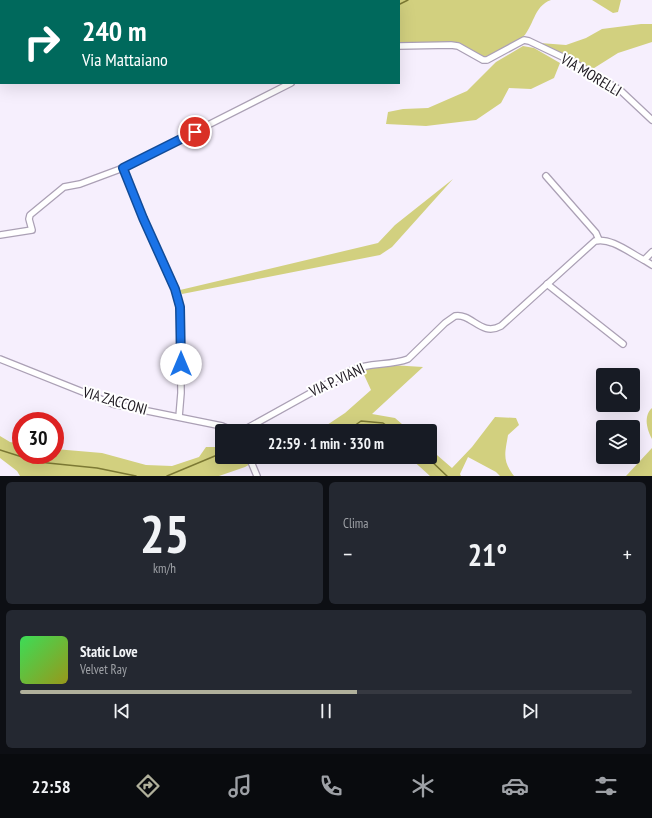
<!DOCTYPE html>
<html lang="it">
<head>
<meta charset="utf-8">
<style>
	body { margin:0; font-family:"PT Sans Narrow",sans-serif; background:#242831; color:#f1f3f6; height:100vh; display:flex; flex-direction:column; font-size:15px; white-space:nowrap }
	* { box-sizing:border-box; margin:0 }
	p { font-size:13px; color:#9ea1a6 }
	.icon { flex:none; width:22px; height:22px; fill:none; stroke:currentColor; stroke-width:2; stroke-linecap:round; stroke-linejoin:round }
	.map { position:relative; height:476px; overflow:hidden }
	.details { display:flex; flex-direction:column; gap:6px; padding:6px; background:#0d0f14; flex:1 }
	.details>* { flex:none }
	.guide { position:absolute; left:0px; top:0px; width:400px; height:84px; box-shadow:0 4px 16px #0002; background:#00695c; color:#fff; overflow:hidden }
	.fabs { position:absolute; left:596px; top:368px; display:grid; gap:8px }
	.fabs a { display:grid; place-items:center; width:44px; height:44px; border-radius:4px; background:#171b24; box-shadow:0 4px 16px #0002; font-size:20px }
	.speed { position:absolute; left:12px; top:412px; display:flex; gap:8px; font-size:20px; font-weight:700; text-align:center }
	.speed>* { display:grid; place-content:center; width:52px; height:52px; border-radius:50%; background:#171b24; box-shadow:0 4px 16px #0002; line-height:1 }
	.speed .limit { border:6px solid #d22; background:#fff; color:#111 }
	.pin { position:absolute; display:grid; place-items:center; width:34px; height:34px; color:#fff; margin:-17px; border:2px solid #fff; border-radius:50%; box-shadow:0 1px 4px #0007 }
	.me { position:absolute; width:44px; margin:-22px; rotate:0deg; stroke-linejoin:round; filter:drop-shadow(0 0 3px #0008) }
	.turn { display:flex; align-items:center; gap:14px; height:84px; padding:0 16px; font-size:18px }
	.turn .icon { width:52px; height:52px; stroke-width:2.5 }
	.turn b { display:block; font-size:28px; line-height:34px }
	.big { font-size:30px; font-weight:800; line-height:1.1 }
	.details .widget { flex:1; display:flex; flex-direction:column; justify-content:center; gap:6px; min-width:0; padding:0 14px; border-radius:6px; background:#242831 }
	.details .dial { align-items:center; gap:0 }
	.dial b { font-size:52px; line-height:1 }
	.song { display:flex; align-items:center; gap:12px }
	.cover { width:48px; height:48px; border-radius:6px; background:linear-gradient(135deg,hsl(130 70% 55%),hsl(60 70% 35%)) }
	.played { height:4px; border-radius:2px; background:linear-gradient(90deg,#b0b09b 55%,#363941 55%) }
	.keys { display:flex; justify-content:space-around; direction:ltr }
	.heat { display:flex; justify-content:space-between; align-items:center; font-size:22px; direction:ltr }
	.details .tiles { flex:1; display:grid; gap:6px; grid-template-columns:1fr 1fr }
	.widget:last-child { grid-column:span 2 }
	.trip { position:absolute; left:215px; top:424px; width:222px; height:40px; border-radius:4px; background:#171b24; box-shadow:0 4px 16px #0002; font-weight:800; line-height:40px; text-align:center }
	.menu { display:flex; height:64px; justify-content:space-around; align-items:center; background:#090b0e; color:#9ea1a6 }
	.menu .icon { width:28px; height:28px }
	.menu .current { color:#b0b09b }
	.menu b { font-size:18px; color:#f1f3f6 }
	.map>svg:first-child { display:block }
	.green { fill:#d2d07f }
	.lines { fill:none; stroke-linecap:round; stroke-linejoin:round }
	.stream { stroke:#7c7934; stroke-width:1.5 }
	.minor-casing { stroke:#aba0b5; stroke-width:8 }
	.minor { stroke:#fff; stroke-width:5.5 }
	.route-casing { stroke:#114b97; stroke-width:10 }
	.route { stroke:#1a73e8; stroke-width:7 }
	.labels { text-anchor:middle; stroke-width:4; stroke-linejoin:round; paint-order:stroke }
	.street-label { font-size:15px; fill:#1e1921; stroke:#fff }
</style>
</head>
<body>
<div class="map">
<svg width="652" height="476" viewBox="0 0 652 476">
	<rect width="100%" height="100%" fill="#f6effd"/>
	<g class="green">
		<path d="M242 0H551C533 6 534 28 521 39 512 47 499 52 489 58L481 57 455 42H399V1H240Z"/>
		<path d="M592 0H621L618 12 613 13Z"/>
		<path d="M641 24H652V42L618 53 591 70 540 43 566 45 586 38 602 29Z"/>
		<path d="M523 46 534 48 560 63 554 78 531 89 509 88 501 103 476 120 426 126 386 124 388 112 403 109 428 108 467 91 496 62Z"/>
		<path d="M453 179 392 247 380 255 182 294 180 290 378 243 395 225Z"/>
		<path d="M375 364 423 367 372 414 395 418 410 431H318L345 413 371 390 360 366Z"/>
		<path d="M652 408V439C647 430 643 416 652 408Z"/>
		<path d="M495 417 516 418 519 425 508 435C505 454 502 460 514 476H500L496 472 468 457 460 474 461 476H430L409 457H430V449L452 468 472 447Z"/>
		<path d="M0 436 10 442 21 444V455H55V449L102 453 146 465 172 466 199 457 206 447H222V457H263L245 467 219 476H20L17 471 0 458Z"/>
		<path d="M652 448V476H626Z"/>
		<path d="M282 457H342L329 462 295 464Z"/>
	</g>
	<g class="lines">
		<g class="stream">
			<path d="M400 4 408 0"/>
			<path d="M347 431 361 421 383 423 394 431"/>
			<path d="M0 450 38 462 97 468 136 476"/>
			<path d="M427 457 447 476"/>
			<path d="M167 476 222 453"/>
		</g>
		<g class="minor-casing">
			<g id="minor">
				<path d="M399 46 451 45 458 46 483 60H487L524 40 529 41 571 61 620 90 652 120"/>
				<path d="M123 168 143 218 175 289 180 307 181 393 179 417"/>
				<path d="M546 176 596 233 599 240"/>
				<path d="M0 235 32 230 29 219 30 215 64 187 80 184 123 168 291 83"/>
				<path d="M644 260 652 265"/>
				<path d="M547 284 623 344"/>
				<path d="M0 359 113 404 222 426 234 431"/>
				<path d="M242 431 352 370C370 362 390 366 408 359L445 323 455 316C472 313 481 337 501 326L595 241C611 237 630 253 644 260L652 252"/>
				<path d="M249 457 257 476"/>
			</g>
		</g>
		<use href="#minor" class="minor"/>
	</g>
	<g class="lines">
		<g class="route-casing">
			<path id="route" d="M181 364 180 307 175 289 143 218 123 168 195 132"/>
		</g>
		<use href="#route" class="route"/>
	</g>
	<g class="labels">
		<g class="street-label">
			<text transform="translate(591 75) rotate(31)" y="5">VIA MORELLI</text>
			<text transform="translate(337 380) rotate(-25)" y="5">VIA P. VIANI</text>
			<text transform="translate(115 401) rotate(16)" y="5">VIA ZACCONI</text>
		</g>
	</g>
</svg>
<div class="fabs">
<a><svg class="icon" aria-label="search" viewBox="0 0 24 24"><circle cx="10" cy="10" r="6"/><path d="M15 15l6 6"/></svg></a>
<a><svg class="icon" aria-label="layers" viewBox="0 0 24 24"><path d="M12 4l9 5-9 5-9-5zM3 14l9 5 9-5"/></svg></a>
</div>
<div class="speed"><div class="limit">30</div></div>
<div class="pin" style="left:195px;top:132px;background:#d93025"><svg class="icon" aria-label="arrive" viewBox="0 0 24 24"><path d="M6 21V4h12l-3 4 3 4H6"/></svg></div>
<svg class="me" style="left:181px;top:364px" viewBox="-20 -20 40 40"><circle r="19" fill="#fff"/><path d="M0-13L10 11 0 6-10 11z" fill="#1a73e8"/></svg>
<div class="trip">22:59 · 1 min · 330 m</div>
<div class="guide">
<div class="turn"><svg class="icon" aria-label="right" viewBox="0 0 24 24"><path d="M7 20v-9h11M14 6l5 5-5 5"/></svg><div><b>240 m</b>Via Mattaiano</div></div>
</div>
</div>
<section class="details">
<div class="tiles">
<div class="widget dial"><b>25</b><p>km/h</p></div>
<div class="widget"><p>Clima</p>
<div class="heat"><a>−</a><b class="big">21°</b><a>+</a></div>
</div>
<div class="widget">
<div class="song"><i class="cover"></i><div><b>Static Love</b><p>Velvet Ray</p></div></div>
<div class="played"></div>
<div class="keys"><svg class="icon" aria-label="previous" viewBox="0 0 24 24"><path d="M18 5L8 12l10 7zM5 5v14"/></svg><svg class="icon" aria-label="pause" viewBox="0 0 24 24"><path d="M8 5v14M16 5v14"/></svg><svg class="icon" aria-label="next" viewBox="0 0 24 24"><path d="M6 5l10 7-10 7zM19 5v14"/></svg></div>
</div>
</div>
</section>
<nav class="menu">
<b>22:58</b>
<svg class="icon current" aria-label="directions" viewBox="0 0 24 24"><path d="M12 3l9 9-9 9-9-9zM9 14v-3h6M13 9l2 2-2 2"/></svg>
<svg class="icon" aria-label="music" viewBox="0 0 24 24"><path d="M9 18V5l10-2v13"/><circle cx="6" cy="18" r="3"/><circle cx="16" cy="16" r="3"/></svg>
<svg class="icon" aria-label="phone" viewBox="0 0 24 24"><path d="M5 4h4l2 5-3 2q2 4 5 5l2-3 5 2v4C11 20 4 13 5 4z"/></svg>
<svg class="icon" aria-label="climate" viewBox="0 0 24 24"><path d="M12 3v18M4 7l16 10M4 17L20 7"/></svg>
<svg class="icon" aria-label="car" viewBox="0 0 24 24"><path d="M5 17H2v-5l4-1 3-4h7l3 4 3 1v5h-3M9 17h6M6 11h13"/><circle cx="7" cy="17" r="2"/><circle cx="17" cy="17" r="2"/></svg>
<svg class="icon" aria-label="filters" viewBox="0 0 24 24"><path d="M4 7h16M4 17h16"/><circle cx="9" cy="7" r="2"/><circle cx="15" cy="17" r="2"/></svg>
</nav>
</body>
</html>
